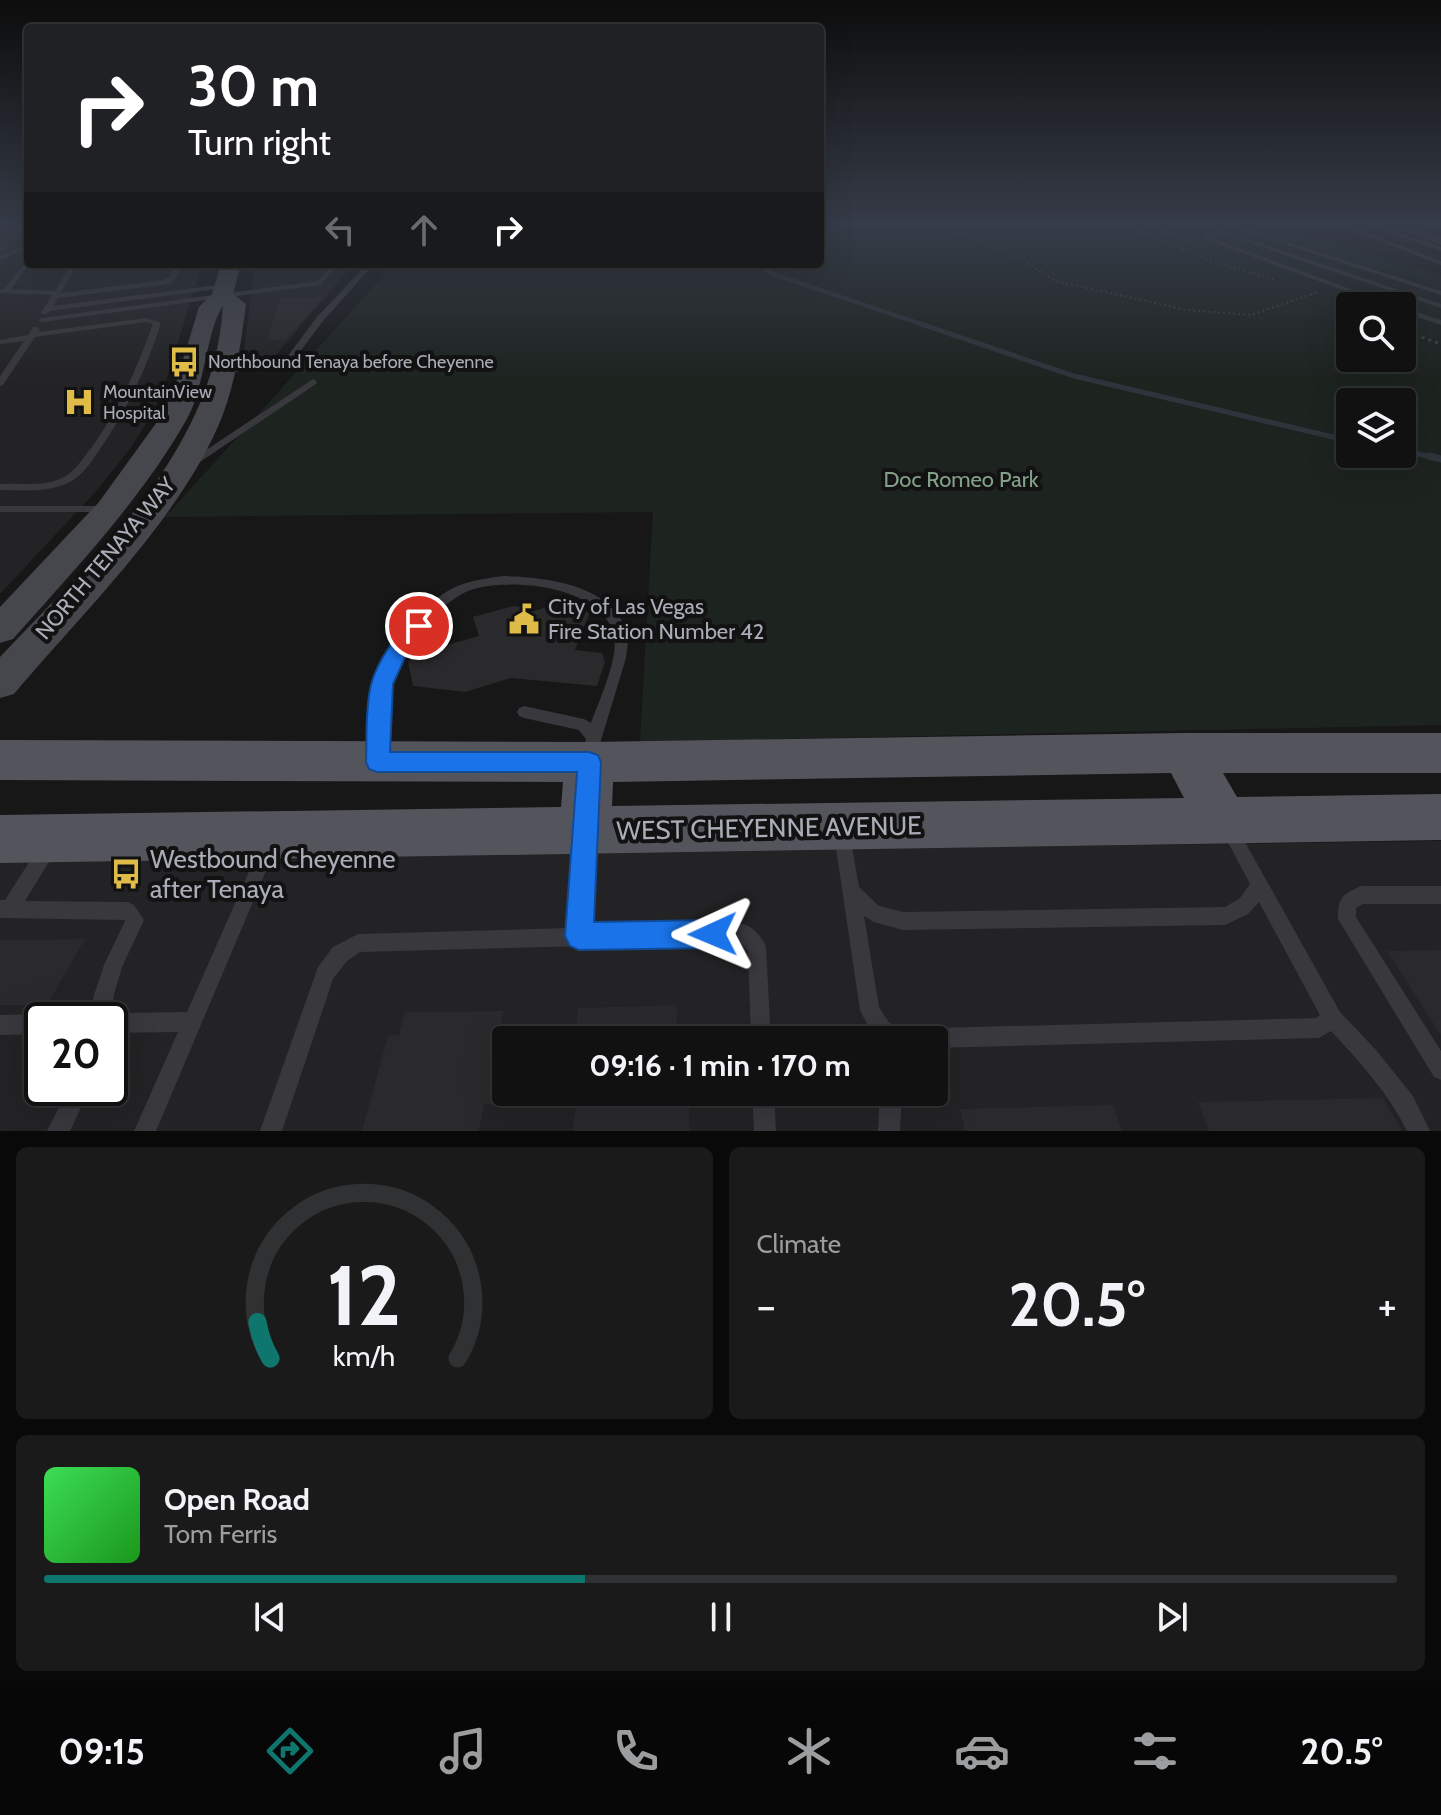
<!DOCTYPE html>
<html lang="en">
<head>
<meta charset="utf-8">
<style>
	body { margin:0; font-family:Cabin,sans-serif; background:#1a1a1b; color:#f1f3f6; height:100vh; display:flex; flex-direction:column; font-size:30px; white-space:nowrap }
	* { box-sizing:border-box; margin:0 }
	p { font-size:26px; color:#9c9d9f }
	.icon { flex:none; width:44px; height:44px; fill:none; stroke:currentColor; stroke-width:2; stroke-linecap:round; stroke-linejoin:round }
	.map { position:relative; height:1131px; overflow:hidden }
	.details { display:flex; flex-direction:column; gap:16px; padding:16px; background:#09090a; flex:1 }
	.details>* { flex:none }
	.hud { position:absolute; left:24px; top:24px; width:800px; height:244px; border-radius:8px; box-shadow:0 8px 32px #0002,0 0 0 2px #303132; background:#202124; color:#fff; overflow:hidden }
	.buttons { position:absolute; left:1336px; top:292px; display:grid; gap:16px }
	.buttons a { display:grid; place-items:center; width:80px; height:80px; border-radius:8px; background:#111112; box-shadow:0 8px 32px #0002,0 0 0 2px #303132; font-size:40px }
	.speed { position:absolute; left:24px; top:1002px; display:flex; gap:16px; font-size:40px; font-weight:700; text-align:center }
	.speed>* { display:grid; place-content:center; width:104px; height:104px; border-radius:50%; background:#111112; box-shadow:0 8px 32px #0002,0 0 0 2px #303132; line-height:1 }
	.speed .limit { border:4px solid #111; border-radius:12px; background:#fff; color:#111 }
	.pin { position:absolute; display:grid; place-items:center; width:68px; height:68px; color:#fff; margin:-34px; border:4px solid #fff; border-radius:50%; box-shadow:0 2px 8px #0007 }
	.me { position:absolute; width:88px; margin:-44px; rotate:269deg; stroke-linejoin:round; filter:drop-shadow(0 0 6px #0008) }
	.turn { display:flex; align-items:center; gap:28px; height:168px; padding:0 32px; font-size:36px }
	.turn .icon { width:104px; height:104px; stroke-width:2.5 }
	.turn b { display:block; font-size:56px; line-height:68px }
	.lanes { display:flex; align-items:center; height:76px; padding:0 32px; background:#0003; justify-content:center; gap:40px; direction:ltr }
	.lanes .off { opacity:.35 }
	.big { font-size:60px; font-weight:700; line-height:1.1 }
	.details .widget { flex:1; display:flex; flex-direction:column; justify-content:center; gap:12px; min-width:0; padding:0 28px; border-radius:12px; background:#1a1a1b }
	.details .dial { align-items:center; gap:0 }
	.dial svg { height:208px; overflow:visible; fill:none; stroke:#303132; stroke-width:7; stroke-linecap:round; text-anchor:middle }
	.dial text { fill:#f1f3f6; stroke:none }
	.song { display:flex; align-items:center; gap:24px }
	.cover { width:96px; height:96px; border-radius:12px; background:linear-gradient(135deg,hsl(130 70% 55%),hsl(120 70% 35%)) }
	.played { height:8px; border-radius:4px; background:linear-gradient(90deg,#0f766e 40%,#303132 40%) }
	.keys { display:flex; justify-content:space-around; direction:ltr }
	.heat { display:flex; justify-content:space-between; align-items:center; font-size:44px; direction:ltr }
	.details .tiles { flex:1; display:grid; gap:16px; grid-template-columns:1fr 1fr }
	.widget:last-child { grid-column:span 2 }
	.trip { position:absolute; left:492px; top:1026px; width:456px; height:80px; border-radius:8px; background:#111112; box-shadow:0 8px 32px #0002,0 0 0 2px #303132; font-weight:700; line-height:80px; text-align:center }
	.tab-bar { display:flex; height:128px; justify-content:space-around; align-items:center; background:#070707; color:#9c9d9f }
	.tab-bar .icon { width:56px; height:56px }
	.tab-bar .selected { color:#0f766e }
	.tab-bar b { font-size:36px; color:#f1f3f6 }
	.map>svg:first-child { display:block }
	.built { fill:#232325; fill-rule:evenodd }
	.green { fill:#1d231f; fill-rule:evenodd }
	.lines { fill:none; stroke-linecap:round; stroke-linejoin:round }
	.stream-far2 { stroke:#2e343b; stroke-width:4 }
	.stream-far1 { stroke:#2e343b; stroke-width:5 }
	.stream { stroke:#2e343b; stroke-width:7 }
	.building { fill:#2a2a2c }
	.path-far1 { stroke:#3e3f44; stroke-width:2; stroke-dasharray:2 3; stroke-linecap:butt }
	.path { stroke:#3e3f44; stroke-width:3; stroke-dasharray:3 4; stroke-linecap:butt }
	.lane { fill:#38383d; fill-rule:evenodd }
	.street { fill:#38383d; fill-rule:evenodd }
	.secondary { fill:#46474d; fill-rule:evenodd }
	.primary { fill:#54555c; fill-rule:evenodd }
	.route { fill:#1a73e8; stroke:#114b97; stroke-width:2 }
	.labels { text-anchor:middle; stroke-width:8; stroke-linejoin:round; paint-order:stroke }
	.far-poi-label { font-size:18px; fill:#aaadb7; stroke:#121213; text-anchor:start }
	.park-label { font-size:22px; fill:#83a088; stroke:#121213 }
	.street-label { font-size:22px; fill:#aaadb7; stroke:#121213 }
	.poi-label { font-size:22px; fill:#aaadb7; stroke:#121213; text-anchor:start }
	.near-street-label { font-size:26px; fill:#aaadb7; stroke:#121213 }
	.near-poi-label { font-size:26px; fill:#aaadb7; stroke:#121213; text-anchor:start }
</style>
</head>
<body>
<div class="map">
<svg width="1441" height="1131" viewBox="0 0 1441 1131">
	<rect width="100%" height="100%" fill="#171718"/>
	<g class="built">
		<path d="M0 223H28V264H202L164 388 151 416 129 450 97 490 0 594Z"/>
		<path d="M255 264H354L267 365 242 368Z"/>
		<path d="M1441 841V1131H0V860ZM42 1020H110V1088H42ZM506 1040H934V1092H506Z"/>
	</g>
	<path class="green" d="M820 223H1273L1441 275V725L640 742 653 512 165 517 394 264H820ZM1350 306H1402V358H1350ZM1350 402H1402V454H1350Z"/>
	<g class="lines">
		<path class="stream-far2" d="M757 264 773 274 927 326"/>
		<g class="stream-far1">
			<path d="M921 324 1074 376 1350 441"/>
			<path d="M1402 451 1438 458"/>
		</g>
		<path class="stream" d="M1429 456 1441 459"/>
	</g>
	<g class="building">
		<path d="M27 223 7 250 0 253V224Z"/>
		<path d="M323 297 286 339 267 341 280 298Z"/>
		<path d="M513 606 525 607 527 613 547 607 590 612 575 650 602 653 605 662 597 686 511 678 465 692 413 686 408 662 412 655 479 636 473 617Z"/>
		<path d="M85 939 47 1005H0V940Z"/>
		<path d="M1441 950V1035L1387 951Z"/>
		<path d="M677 1005 676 1040H575L578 1008Z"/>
		<path d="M504 1011 500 1030H506V1104H484L479 1131H362L388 1036 399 1035 405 1012Z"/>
		<path d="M577 1092H689V1131H573Z"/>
		<path d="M1383 1098 1402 1131H1209L1198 1102Z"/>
		<path d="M1113 1105 1122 1131H965L960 1109Z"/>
	</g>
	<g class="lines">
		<g class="path-far1">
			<path d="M955 223 959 233 1021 259 1055 281 1187 310 1251 315 1318 292"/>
			<path d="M1117 223 1218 263 1274 279"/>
			<path d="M1142 223 1193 243"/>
		</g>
		<path class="path" d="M1402 330 1441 344"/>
		<g class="lane">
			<path d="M1219 223H1228L1441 291V295Z"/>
			<path d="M1334 223H1342L1441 261V265Z"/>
			<path d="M1363 223H1371L1441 247V251Z"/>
			<path d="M1429 223 1441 224V228L1430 224Z"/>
			<path d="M1223 231 1441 304V308L1232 237 1223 235 1209 237 1397 306H1386L1202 238 1203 235Z"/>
			<path d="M28 244V248L0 260V256Z"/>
			<path d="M28 259 29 264 11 289 55 291 71 264H77L61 293 164 280 170 276 175 264H181L177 277 169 284 58 298 53 306 225 284 229 286 225 288 50 311 45 315 41 313 52 295 0 293V289H4Z"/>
			<path d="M333 264H340L320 285 42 322 38 320 42 318 318 281Z"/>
			<path d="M367 264H374L323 321 293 361 275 368 219 374V370L222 369 273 363 287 357 317 317Z"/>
			<path d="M1402 307 1441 320V325L1402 312Z"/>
			<path d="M146 318 161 323C146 370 126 412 98 452 90 464 81 477 68 483 47 493 23 490 0 490V484C20 483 43 487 62 478 75 472 83 458 92 447 119 409 137 368 153 324L146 322 35 337 3 385 0 386V376L24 341 0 344V340L28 335 33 327H36L40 329 38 332Z"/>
			<path d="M313 379 317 382 316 384 197 464 193 465 188 462Z"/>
			<path d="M0 506H109L115 509 109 512H0Z"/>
			<path d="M503 576C545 577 613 584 627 633 629 641 627 650 626 658L595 760 590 761 585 760 582 755 586 739 579 730 524 718 519 716 517 712 519 708 524 706 584 719 591 723C599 700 619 659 614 635 603 585 506 576 468 591 446 600 414 634 402 655 385 685 388 724 386 757L383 762 378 763 373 762 370 757C372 732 372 707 378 682 386 649 427 597 460 585 474 580 488 578 503 576Z"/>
			<path d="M1230 823 1236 826 1340 1012 1376 1050 1413 1096 1430 1131H1407C1388 1093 1360 1062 1331 1031L1319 1038 934 1048V1040H880C871 1032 865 1021 860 1010L834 835 836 830 842 827 848 830 850 835 859 887 879 906 903 912 1225 907 1240 898 1250 884 1222 831 1224 826ZM1259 902 1320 1015 1316 1018 897 1029 888 1021 879 1007 864 916 874 922 903 930 1225 925 1248 914Z"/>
			<path d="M584 832 590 835 592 840 589 928 744 924C754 928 762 937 766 947L771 1040H751L748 951 740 942 360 952 347 961 333 979 282 1131H260L318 967 333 947 358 934 570 928 576 840 578 835Z"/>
			<path d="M269 837 275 840 277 845 156 1131H134L178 1032 110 1033V1020H100L93 998 104 965 125 921 124 920 0 918V900H5L40 845 46 843 52 845 54 851 52 857 25 901 128 902 134 905 144 920 122 967 113 998 118 1013 187 1012 263 840Z"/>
			<path d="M1361 886H1441V904H1363L1356 908V917L1441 1051V1080L1434 1077 1338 919C1338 898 1341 895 1361 886Z"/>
			<path d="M42 1014 49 1017 50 1020H42V1034L0 1035V1015Z"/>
			<path d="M69 1088H90L70 1131H47Z"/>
			<path d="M752 1092H774L776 1131H754Z"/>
			<path d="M880 1092H902L900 1131H878Z"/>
		</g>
		<path class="street" d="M1384 223H1401L1441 237V245Z"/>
		<path class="secondary" d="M221 264H241L233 294 246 304C241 342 236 381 222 417 182 517 83 612 14 694L0 698V657C94 557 214 453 223 306 208 325 204 388 188 417 142 499 75 569 13 639L0 643V607L99 502 162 415 175 386 199 307 212 294Z"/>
		<path class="primary" d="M1185 733H1441V773H1223L1237 797 1441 794V840L0 863V815L561 807 563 782 0 780V740L589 742ZM1171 773 1184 798 612 806 613 782Z"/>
	</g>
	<linearGradient id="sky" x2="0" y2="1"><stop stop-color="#0d0d0d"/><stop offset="0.59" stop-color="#363c48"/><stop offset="1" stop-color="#363c48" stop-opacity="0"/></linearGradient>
	<rect width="1441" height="381" fill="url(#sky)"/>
	<path class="route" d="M419 619 429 626 410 646 393 684 390 752H589L598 755 601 762 594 922 713 920 723 924 727 934 723 943 713 948 579 950 570 946 565 936 577 772H377L369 769 366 762C367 738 365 709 371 685 376 665 399 625 419 619Z"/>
	<defs>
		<g id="bus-bare" transform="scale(2.4)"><path d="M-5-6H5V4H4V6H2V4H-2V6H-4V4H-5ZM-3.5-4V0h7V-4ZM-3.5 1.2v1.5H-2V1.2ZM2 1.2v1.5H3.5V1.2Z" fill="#dfbb48" stroke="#121213" stroke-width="2.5" paint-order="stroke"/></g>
		<g id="hospital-bare" transform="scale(2.4)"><path d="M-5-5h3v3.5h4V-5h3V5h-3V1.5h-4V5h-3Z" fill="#dfbb48" stroke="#121213" stroke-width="2.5" paint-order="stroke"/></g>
		<g id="civic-bare" transform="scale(2.4)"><path d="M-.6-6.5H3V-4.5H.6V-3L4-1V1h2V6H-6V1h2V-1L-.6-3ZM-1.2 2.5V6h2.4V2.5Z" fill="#dfbb48" stroke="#121213" stroke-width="2.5" paint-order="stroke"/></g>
	</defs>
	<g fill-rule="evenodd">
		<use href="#bus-bare" x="184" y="362"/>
		<use href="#hospital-bare" x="79" y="402"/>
		<use href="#civic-bare" x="524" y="619"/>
		<use href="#bus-bare" x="126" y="874"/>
	</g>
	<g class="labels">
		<g class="far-poi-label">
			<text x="208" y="368">Northbound Tenaya before Cheyenne</text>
			<text x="103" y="398">MountainView<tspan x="103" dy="21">Hospital</tspan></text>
		</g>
		<g class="park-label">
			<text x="961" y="487">Doc Romeo Park</text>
		</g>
		<g class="street-label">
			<text transform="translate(105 558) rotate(-50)" y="8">NORTH TENAYA WAY</text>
		</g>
		<g class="poi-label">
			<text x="548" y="614">City of Las Vegas<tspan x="548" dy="25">Fire Station Number 42</tspan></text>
		</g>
		<g class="near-street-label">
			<text transform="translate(769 828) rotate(-1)" y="9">WEST CHEYENNE AVENUE</text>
		</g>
		<g class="near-poi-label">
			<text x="150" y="868">Westbound Cheyenne<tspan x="150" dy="30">after Tenaya</tspan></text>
		</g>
	</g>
</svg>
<div class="buttons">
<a><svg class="icon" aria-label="search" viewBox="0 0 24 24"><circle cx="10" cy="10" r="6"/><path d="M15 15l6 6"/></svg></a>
<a><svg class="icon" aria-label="layers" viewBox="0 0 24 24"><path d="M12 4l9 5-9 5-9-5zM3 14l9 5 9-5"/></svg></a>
</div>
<div class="speed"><div class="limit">20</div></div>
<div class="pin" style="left:419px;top:626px;background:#d93025"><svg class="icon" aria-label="arrive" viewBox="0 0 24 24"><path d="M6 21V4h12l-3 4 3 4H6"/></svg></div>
<svg class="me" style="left:713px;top:934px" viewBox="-20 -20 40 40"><path d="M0-17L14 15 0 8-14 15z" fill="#1a73e8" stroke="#fff" stroke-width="4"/></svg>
<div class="trip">09:16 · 1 min · 170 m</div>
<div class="hud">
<div class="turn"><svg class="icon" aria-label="right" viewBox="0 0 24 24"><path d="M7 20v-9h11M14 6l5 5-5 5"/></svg><div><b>30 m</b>Turn right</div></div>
<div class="lanes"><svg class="icon off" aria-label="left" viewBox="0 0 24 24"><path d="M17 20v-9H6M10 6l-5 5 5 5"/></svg><svg class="icon off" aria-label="ahead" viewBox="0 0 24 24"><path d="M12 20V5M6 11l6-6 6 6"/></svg><svg class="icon" aria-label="right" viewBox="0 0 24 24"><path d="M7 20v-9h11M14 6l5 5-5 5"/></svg></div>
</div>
</div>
<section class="details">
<div class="tiles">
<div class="widget dial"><svg viewBox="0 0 100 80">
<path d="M14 69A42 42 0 1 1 86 69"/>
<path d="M14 69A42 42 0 0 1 9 55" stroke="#0f766e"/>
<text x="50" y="56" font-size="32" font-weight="700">12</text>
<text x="50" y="72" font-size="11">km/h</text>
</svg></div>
<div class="widget"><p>Climate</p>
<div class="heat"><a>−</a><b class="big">20.5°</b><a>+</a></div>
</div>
<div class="widget">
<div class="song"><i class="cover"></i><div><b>Open Road</b><p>Tom Ferris</p></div></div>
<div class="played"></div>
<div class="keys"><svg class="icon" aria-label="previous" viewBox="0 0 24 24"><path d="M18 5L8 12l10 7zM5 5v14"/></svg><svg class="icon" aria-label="pause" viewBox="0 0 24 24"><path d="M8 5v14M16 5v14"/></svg><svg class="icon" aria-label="next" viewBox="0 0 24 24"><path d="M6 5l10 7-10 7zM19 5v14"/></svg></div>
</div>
</div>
</section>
<nav class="tab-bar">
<b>09:15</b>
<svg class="icon selected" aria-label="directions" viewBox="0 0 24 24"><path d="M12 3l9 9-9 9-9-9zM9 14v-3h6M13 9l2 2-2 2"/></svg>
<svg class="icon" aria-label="music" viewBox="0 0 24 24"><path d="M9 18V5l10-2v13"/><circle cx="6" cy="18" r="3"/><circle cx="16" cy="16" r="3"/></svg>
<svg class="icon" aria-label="phone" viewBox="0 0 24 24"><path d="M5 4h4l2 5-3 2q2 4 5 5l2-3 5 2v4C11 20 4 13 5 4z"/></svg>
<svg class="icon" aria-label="climate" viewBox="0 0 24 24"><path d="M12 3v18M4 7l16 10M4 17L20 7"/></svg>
<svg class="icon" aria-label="car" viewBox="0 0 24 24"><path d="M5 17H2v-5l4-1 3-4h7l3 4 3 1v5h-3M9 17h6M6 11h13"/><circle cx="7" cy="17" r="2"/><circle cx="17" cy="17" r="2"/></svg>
<svg class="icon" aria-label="filters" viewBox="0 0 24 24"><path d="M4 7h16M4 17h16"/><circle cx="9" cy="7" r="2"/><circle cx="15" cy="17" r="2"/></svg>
<b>20.5°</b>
</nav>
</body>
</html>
